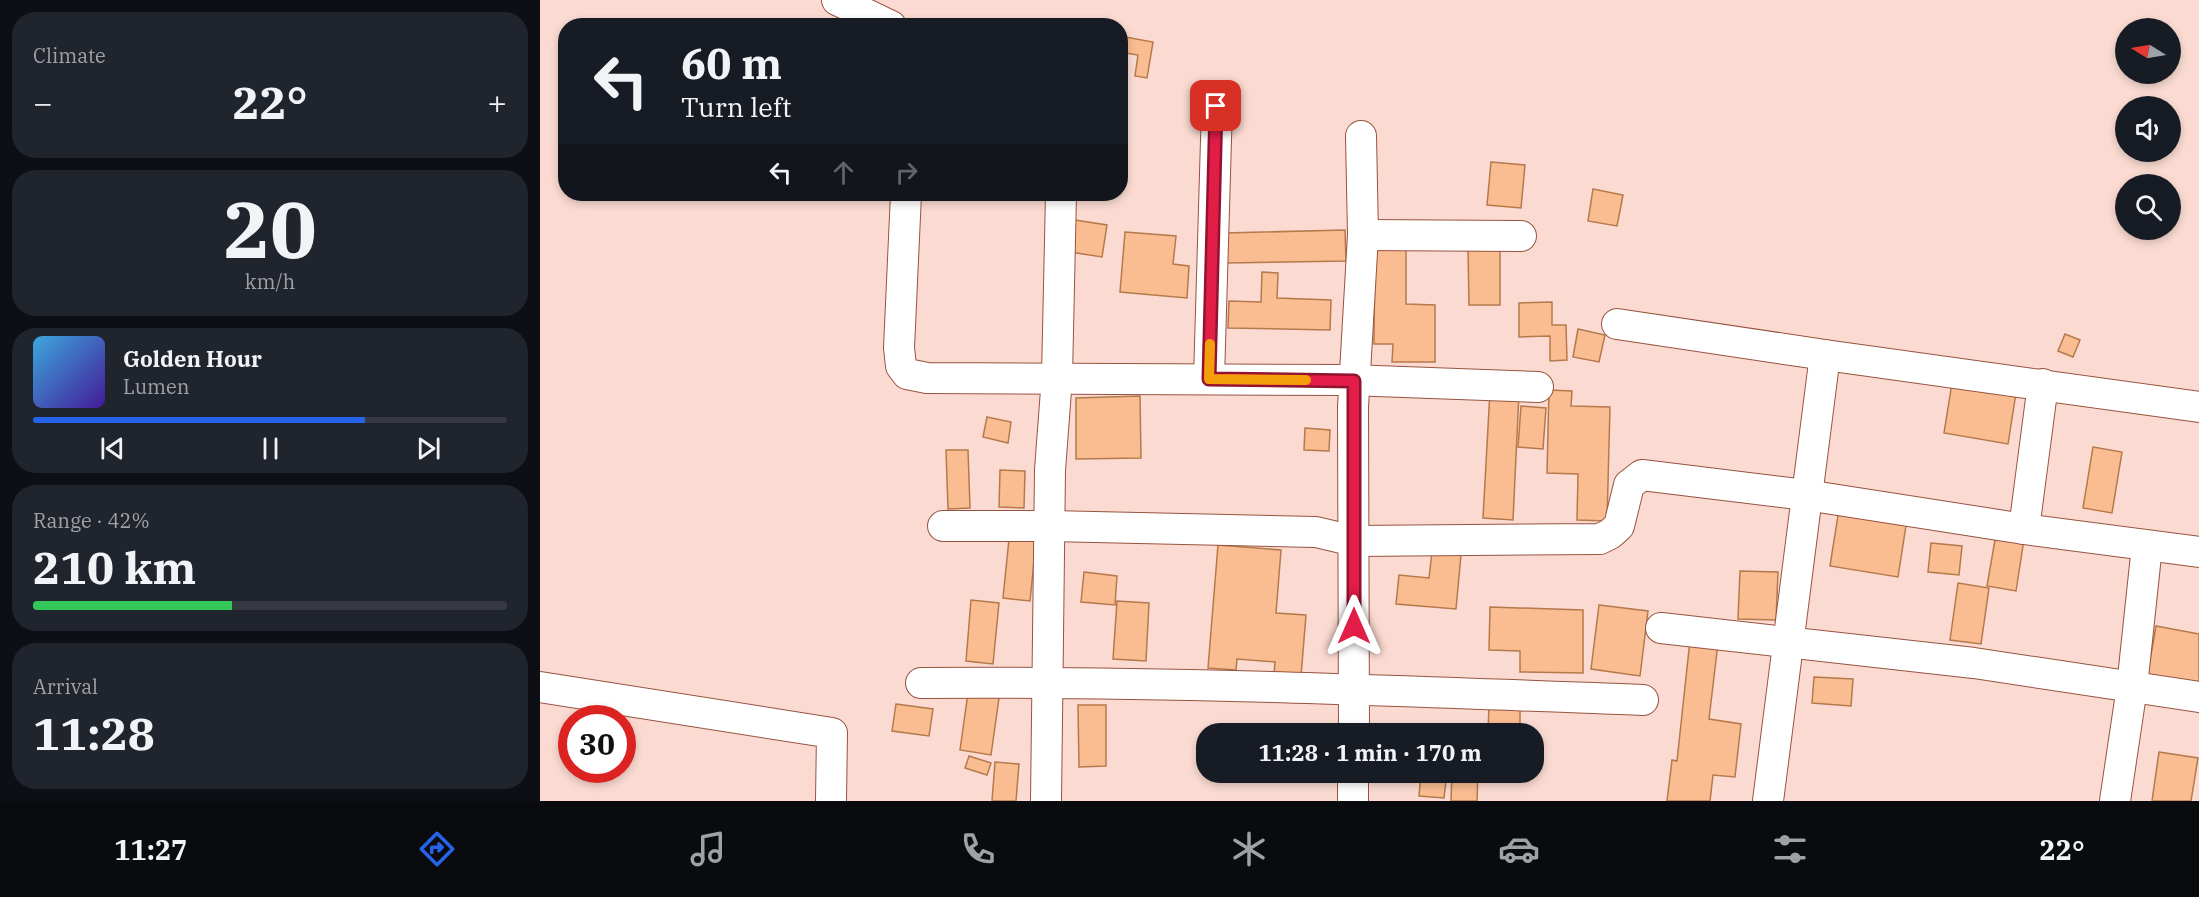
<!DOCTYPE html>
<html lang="en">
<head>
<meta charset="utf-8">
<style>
	body { margin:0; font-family:"IBM Plex Serif",serif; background:#20242c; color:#f1f3f6; height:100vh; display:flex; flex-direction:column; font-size:22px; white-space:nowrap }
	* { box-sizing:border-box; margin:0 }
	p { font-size:20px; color:#9ea1a6 }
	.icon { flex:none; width:33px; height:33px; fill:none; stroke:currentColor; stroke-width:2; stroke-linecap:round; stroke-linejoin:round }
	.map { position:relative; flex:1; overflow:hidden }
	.panel { display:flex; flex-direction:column; gap:12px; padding:12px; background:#0d0f14; width:540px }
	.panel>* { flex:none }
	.banner { position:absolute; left:18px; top:18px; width:570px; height:183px; border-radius:24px; box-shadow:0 3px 9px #0003; background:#171b24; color:#f1f3f6; overflow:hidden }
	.needle { width:39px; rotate:281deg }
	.buttons { position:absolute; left:1575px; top:18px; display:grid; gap:12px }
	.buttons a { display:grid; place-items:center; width:66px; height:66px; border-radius:50%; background:#171b24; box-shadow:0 3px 9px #0003; font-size:30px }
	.speed { position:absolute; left:18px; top:705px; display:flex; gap:12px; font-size:30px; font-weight:700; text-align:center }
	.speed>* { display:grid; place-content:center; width:78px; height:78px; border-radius:50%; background:#171b24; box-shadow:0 3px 9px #0003; line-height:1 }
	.speed .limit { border:9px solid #d22; background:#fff; color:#111 }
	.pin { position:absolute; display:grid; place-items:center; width:51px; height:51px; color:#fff; margin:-26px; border-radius:12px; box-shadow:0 3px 9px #0006 }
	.me { position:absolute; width:66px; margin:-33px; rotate:0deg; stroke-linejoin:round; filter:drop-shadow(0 0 4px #0008) }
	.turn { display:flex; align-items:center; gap:21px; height:126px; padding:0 24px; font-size:27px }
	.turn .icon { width:78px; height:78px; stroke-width:2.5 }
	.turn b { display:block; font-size:42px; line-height:51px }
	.lanes { display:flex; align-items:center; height:57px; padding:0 24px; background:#0003; justify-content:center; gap:30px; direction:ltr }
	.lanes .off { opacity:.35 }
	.big { font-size:45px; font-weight:800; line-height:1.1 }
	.panel .tile { flex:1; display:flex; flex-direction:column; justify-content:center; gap:9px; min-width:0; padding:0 21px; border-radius:24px; background:#20242c }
	.panel .dial { align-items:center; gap:0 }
	.dial b { font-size:78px; line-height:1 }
	.song { display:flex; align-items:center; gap:18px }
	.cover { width:72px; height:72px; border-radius:9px; background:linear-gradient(135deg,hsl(200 70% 55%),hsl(260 70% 35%)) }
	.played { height:6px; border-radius:3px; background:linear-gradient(90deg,#2563eb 70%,#363941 70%) }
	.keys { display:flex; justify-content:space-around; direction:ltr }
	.heat { display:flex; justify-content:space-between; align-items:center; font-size:33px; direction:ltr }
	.charge { height:9px; border-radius:4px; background:linear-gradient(90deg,#34c759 42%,#363941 0) }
	.trip { position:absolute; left:656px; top:723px; width:348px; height:60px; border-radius:24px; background:#171b24; box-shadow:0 3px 9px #0003; font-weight:800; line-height:60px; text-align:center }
	.dock { display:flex; height:96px; justify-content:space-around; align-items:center; background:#090b0e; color:#9ea1a6 }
	.dock .icon { width:42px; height:42px }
	.dock .on { color:#2563eb }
	.dock b { font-size:27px; color:#f1f3f6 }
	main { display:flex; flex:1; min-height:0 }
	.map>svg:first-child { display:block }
	.building { fill:#fabd92; stroke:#b5794c; stroke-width:1.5 }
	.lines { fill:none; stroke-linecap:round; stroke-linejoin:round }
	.minor-casing { stroke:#97533f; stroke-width:32 }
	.minor { stroke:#fff; stroke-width:30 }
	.route-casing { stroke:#92132f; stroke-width:15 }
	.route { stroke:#e11d48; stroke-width:10 }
	.slow { stroke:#f59e0b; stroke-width:10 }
</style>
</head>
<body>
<main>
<section class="panel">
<div class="tile"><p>Climate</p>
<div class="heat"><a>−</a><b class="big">22°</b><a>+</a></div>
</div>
<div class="tile dial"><b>20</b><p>km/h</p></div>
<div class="tile">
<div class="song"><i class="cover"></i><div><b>Golden Hour</b><p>Lumen</p></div></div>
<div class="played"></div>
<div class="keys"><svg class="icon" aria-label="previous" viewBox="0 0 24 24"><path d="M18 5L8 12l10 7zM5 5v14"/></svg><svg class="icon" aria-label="pause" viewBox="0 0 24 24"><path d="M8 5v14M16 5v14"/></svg><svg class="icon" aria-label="next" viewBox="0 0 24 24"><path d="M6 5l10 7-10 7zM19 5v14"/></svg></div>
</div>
<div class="tile"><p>Range · 42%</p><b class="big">210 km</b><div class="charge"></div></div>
<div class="tile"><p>Arrival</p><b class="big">11:28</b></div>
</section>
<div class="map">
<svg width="1659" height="801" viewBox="0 0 1659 801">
	<rect width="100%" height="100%" fill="#fbdbd1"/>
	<g class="building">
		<path d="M580 36 613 42 607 78 595 76 598 55 580 52Z"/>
		<path d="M951 162 985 165 981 208 947 205Z"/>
		<path d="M1053 189 1083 195 1077 226 1048 221Z"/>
		<path d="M535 220 567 225 562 257 530 252Z"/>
		<path d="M805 230 806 261 686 263 685 233Z"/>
		<path d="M585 232 636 236 633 264 649 266 647 298 580 292Z"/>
		<path d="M835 243H866V304L895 305V362H852L853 344H834Z"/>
		<path d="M960 246V305H929L928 247Z"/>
		<path d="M722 272 738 273 737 298 791 300 790 330 688 328 689 301 721 302Z"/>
		<path d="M1012 302V325H1026L1027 360 1010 361V336L979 337V303Z"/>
		<path d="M1038 329 1065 335 1059 362 1033 357Z"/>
		<path d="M1525 334 1540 340 1533 357 1518 351Z"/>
		<path d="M1412 383 1476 393 1468 444 1404 433Z"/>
		<path d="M1009 390 1032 391 1031 406 1070 407 1067 521 1037 520 1038 474 1007 473Z"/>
		<path d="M950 391 979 393 973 520 943 518Z"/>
		<path d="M600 396 601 458 536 459V398Z"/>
		<path d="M981 406 1006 408 1003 449 978 447Z"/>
		<path d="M447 417 471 422 468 443 443 437Z"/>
		<path d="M765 428 790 430 789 451 764 450Z"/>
		<path d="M1553 447 1582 452 1572 513 1543 508Z"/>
		<path d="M406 450H428L430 508 408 509Z"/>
		<path d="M460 470 485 471 484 508 459 507Z"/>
		<path d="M1299 509 1367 519 1358 577 1290 566Z"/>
		<path d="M1456 534 1484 539 1476 591 1447 586Z"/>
		<path d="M469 539 496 541 490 601 463 598Z"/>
		<path d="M1391 543 1422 546 1419 575 1388 572Z"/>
		<path d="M678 545 741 550 736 613 766 615 761 676 734 674 735 662 697 659 696 670 668 668Z"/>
		<path d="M892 552 921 555 916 609 856 604 859 575 889 578Z"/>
		<path d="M1200 571 1238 572 1236 620 1198 619Z"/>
		<path d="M544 572 577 576 575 605 541 602Z"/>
		<path d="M1418 583 1449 588 1441 644 1410 640Z"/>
		<path d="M431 600 459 603 453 664 426 661Z"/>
		<path d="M577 601 609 603 606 661 573 659Z"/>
		<path d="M1059 605 1108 611 1100 676 1051 669Z"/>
		<path d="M950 607 1043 610V673L980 672V651L949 650Z"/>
		<path d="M1616 626 1659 634V687L1607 678Z"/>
		<path d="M1150 640 1178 643 1169 719 1201 724 1195 777 1173 775 1170 801H1127L1132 760 1137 761Z"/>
		<path d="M1274 677 1313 679 1311 706 1272 703Z"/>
		<path d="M428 693 459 698 451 755 420 750Z"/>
		<path d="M949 703 980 704V734H948Z"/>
		<path d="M356 704 393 709 389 736 352 731Z"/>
		<path d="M538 705H566V766L539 767Z"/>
		<path d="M1619 752 1658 758 1651 801H1612Z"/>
		<path d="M429 756 451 763 447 775 425 768Z"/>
		<path d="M455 762 479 764 476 801H452Z"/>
		<path d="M881 772H907L904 798 879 796Z"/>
		<path d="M912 772H938L937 801H911Z"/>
	</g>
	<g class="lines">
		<g class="minor-casing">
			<g id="minor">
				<path d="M297 0 351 26"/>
				<path d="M366 194 359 348 361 366 367 374 387 378 809 380 998 387"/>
				<path d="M823 235 981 236"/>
				<path d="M1077 324 1285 355"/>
				<path d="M669 379 677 106"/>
				<path d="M403 526H510L776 532 814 541 1060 539 1070 534 1079 526 1089 485 1102 475 1266 495 1484 529 1659 552"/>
				<path d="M1484 529 1503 384"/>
				<path d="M1121 628 1434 663 1659 697"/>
				<path d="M381 683C622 681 862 691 1103 700"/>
				<path d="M0 687 292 733 291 801"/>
				<path d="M814 734 813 407 823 235 821 136"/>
				<path d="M506 801 510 470 517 377 521 194"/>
				<path d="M813 801V772"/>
				<path d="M1228 801 1285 355 1659 407"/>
				<path d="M1575 801 1592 687 1607 546"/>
			</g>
		</g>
		<use href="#minor" class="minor"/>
	</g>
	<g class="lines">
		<g class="route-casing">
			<path id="route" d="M676 106 669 379 814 381V626"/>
		</g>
		<use href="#route" class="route"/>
		<path class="slow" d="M670 344 669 379 766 380"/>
	</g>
</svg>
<div class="buttons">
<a><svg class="needle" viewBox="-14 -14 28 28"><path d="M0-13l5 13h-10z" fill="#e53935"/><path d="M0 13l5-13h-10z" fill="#9ea1a6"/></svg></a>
<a><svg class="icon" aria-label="sound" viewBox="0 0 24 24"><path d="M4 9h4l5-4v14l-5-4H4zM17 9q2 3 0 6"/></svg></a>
<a><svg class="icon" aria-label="search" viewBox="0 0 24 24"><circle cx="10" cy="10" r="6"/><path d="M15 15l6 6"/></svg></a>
</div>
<div class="speed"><div class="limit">30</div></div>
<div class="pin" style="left:676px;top:106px;background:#d93025"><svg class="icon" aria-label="arrive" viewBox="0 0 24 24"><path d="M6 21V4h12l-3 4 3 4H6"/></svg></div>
<svg class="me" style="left:814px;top:626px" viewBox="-20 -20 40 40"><path d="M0-17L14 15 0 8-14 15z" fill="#e11d48" stroke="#fff" stroke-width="4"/></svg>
<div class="trip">11:28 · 1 min · 170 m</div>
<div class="banner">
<div class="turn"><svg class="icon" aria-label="left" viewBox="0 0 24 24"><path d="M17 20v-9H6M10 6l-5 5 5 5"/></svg><div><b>60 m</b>Turn left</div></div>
<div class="lanes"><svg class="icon" aria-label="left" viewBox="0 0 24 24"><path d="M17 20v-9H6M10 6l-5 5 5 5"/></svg><svg class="icon off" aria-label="ahead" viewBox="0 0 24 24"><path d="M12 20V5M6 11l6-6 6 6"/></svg><svg class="icon off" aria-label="right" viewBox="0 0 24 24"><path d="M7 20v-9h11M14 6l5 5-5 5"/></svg></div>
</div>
</div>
</main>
<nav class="dock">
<b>11:27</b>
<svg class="icon on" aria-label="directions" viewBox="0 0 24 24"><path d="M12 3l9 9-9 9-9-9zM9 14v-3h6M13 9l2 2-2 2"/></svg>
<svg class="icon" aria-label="music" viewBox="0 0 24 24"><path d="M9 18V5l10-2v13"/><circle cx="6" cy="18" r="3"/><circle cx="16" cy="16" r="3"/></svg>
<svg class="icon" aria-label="phone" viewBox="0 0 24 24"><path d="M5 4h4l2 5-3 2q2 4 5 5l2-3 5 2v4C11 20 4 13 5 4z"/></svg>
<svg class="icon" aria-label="climate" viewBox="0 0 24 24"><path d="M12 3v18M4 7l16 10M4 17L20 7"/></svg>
<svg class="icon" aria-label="car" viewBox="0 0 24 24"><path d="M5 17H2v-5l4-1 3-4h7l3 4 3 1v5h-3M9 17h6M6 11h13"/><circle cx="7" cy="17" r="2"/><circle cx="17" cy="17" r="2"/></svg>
<svg class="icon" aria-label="filters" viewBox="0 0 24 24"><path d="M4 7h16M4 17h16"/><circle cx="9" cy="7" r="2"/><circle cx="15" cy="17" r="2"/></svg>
<b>22°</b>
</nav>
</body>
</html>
